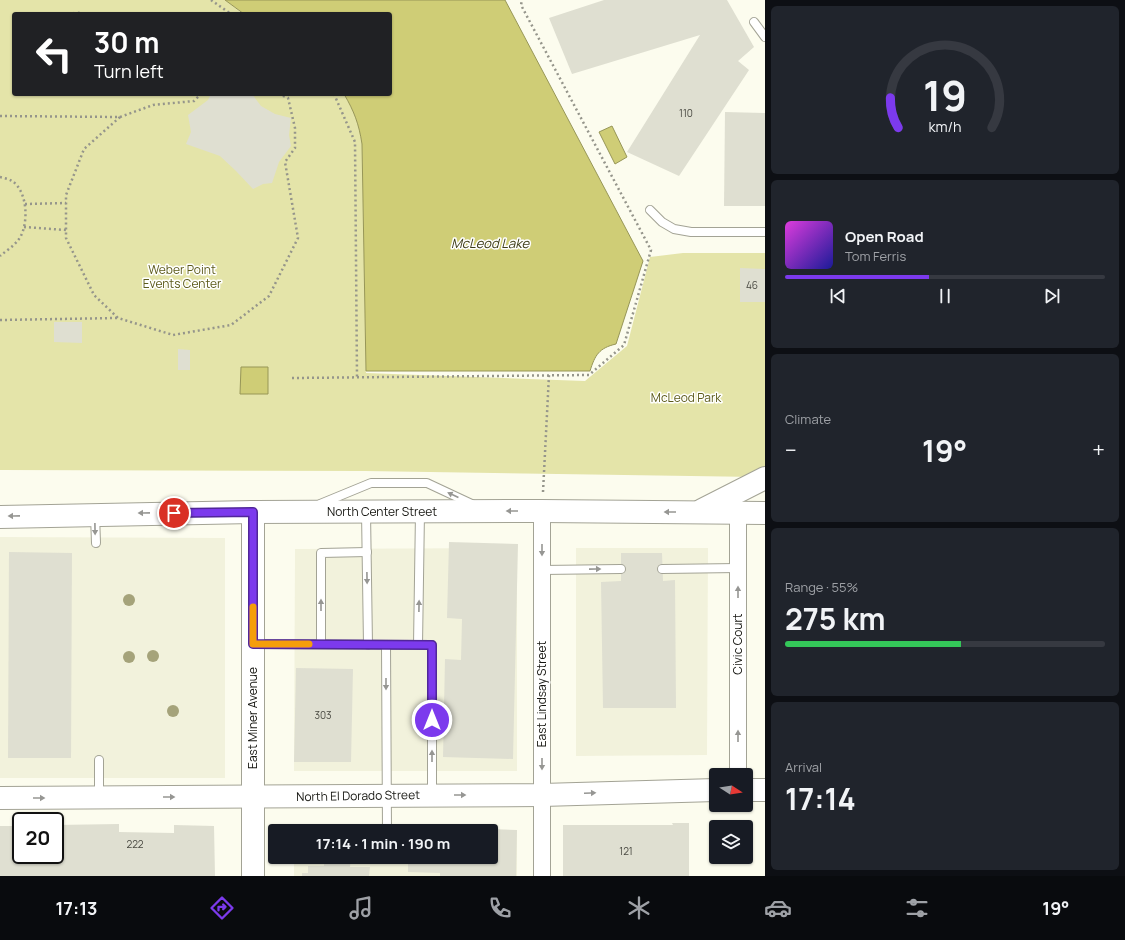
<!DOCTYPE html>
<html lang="en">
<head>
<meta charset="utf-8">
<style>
	body { margin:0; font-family:Manrope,sans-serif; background:#20242c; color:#f1f3f6; height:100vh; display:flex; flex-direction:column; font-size:15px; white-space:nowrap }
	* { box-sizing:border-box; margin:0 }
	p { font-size:13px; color:#9ea1a6 }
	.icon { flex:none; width:22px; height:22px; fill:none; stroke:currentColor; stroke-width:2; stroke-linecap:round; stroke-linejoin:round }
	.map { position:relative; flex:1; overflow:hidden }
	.sheet { display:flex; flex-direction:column; gap:6px; padding:6px; background:#0d0f14; width:360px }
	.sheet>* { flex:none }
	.top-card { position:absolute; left:12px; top:12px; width:380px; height:84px; border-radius:4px; box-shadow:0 1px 3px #0004; background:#202124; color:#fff; overflow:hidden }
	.needle { width:26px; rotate:102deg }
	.buttons { position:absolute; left:709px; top:768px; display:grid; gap:8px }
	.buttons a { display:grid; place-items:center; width:44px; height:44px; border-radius:4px; background:#171b24; box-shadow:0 1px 3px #0004; font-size:20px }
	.speed { position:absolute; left:12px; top:812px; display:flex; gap:8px; font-size:20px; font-weight:700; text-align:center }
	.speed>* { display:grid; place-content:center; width:52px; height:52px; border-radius:50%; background:#171b24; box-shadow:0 1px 3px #0004; line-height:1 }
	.speed .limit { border:2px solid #111; border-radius:6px; background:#fff; color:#111 }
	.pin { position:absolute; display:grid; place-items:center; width:34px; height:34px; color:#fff; margin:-17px; border:2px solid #fff; border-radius:50%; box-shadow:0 1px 4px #0007 }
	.me { position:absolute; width:44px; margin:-22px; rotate:0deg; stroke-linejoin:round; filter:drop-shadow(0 0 3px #0008) }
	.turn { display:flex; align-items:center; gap:14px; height:84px; padding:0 16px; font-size:18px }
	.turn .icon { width:52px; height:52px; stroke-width:2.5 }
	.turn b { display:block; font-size:28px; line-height:34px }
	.big { font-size:30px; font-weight:700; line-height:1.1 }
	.sheet .tile { flex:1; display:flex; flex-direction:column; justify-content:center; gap:6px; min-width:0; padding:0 14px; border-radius:6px; background:#20242c }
	.sheet .dial { align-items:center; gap:0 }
	.dial svg { height:104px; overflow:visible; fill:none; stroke:#363941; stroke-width:7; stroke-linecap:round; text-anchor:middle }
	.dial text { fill:#f1f3f6; stroke:none }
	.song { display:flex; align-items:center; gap:12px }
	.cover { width:48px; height:48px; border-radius:6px; background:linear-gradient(135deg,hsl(300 70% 55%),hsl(240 70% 35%)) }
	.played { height:4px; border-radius:2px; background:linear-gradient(90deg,#7c3aed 45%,#363941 45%) }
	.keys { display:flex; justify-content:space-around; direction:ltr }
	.heat { display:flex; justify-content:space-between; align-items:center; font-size:22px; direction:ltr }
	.charge { height:6px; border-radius:3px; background:linear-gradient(90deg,#34c759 55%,#363941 0) }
	.trip { position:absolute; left:268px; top:824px; width:230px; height:40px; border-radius:4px; background:#171b24; box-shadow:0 1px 3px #0004; font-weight:700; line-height:40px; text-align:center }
	.menu { display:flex; height:64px; justify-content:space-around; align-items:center; background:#090b0e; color:#9ea1a6 }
	.menu .icon { width:28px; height:28px }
	.menu .current { color:#7c3aed }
	.menu b { font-size:18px; color:#f1f3f6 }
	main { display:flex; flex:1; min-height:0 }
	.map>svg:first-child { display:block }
	.built { fill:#f2f2dc }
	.green { fill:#e4e4a9 }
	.water { fill:#cfcd76; stroke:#979657 }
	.building { fill:#dfdfd1 }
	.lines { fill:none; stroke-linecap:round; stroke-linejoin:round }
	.service-casing { stroke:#a3a395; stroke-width:10 }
	.minor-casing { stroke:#a3a395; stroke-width:18 }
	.secondary-casing { stroke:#a3a395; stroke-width:24 }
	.path { stroke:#95958b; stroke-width:2.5; stroke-dasharray:2 3; stroke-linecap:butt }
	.service { stroke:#fff; stroke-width:8 }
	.minor { stroke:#fff; stroke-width:16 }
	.secondary { stroke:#fff; stroke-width:22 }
	.tree { fill:#a5a37a }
	.oneway { fill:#969693 }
	.route-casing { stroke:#51269a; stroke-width:10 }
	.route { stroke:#7c3aed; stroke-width:7 }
	.slow { stroke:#f59e0b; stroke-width:7 }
	.labels { text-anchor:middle; stroke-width:3; stroke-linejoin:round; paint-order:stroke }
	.number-label { font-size:10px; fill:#484840 }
	.park-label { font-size:12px; fill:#5d5b1b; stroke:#fff }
	.street-label { font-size:12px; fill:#151510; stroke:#fff }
	.water-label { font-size:13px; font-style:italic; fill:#3e3d18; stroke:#fff }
</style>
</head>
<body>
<main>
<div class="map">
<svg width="765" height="876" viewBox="0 0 765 876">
	<rect width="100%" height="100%" fill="#fcfcee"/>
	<g class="built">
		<path d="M0 537 225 538V778H0Z"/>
		<path d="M517 548V771H294L295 549Z"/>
		<path d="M576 548H708L707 755 576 756Z"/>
		<path d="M294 830H517V876H294V857H491V831Z"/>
	</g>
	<path class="green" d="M0 0H225L243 14H14V94H344C354 111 359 124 362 144L366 373 585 381 627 346 650 257 683 253H765V468L757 477 365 471 0 470Z"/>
	<g class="water">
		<path d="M225 0H505L643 261 616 344C599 348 595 355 590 371H366L362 144C359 124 354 111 344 94H390V14H244Z"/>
		<path d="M612 126 627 157 615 164 599 132Z"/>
		<path d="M241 367H268V394H240Z"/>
	</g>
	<g class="building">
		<path d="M604 0H727L754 47 738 61 749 70 679 176 627 152 700 35 572 74 549 18Z"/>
		<path d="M211 94H252L261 106 275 114 291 118 289 135 291 146 279 162 272 183 263 184 253 189 236 171 220 156 186 144 191 132 188 115 208 100Z"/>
		<path d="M725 112 765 113V206H724Z"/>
		<path d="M740 268 765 269V302H740Z"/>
		<path d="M54 322H82V343L54 342Z"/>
		<path d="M178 349 190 350V370H178Z"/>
		<path d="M449 542 518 544 513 759 443 757 445 659 461 660 462 619 447 618Z"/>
		<path d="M9 552 72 553 71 758H8Z"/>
		<path d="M621 553H662L663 581 675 580 676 708H603L601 582 621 581Z"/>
		<path d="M296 668 353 669 351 762H294Z"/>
		<path d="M672 823H689V876H563V825H673Z"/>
		<path d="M119 824V832L174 833V825L214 826 215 876H0V826H21V855H55V825Z"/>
		<path d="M491 829 517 830 516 876H440V873L408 872V857H491Z"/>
		<path d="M324 857H351L350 867H370L369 876H302V873H308V866H324Z"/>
	</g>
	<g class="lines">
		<g class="service-casing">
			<g id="service">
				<path d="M754 22 765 37"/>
				<path d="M650 210 662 222 674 229 691 232H765"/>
				<path d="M320 504 371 483H427L474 505"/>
				<path d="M366 512 368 645"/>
				<path d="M95 515 96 543"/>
				<path d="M662 569 738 568"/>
				<path d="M542 570 621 569"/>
				<path d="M254 644 432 645V795"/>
				<path d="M321 644V553L367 552"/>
				<path d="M386 645 387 831"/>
				<path d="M418 645 420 512"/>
				<path d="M99 760V798"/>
			</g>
		</g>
		<g class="minor-casing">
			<g id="minor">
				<path d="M542 511V876"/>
				<path d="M738 775V513"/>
			</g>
		</g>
		<g class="secondary-casing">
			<g id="secondary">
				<path d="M702 510 765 478"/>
				<path d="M0 517 253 512 542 511 765 513"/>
				<path d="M746 790H765"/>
				<path d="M0 798 542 795 716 790"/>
				<path d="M253 876V512"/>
			</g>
		</g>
		<g class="path">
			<path d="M211 0 231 14"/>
			<path d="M74 14 75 12 84 14"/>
			<path d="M334 94 355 142 357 377"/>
			<path d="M0 116 120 117 153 105 194 101 201 94"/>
			<path d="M120 117 84 149 66 195V238L94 295 118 318 173 335 231 325 269 296 298 238 285 162 295 148V128L288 98 278 94"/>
			<path d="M0 177C4 178 9 179 12 181 28 191 29 225 19 239 14 246 6 251 0 256"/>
			<path d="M25 204 66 203"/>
			<path d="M24 227 66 230"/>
			<path d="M0 320 117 318"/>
			<path d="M292 378 589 375 624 345 651 250 521 5 522 0"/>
			<path d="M543 492 549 375"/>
		</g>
		<use href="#service" class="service"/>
		<use href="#minor" class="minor"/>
		<use href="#secondary" class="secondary"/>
	</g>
	<g class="tree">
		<circle cx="129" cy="600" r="6"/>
		<circle cx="153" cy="656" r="6"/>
		<circle cx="129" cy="657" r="6"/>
		<circle cx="173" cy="711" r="6"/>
	</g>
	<defs><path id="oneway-solid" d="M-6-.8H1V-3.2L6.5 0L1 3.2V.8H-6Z"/></defs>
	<g class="oneway">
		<use href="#oneway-solid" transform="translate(453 495) rotate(-155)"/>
		<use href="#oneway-solid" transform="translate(512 511) rotate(180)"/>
		<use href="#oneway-solid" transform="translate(670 512) rotate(-180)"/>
		<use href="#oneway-solid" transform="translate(144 513) rotate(179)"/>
		<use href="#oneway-solid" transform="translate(14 516) rotate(179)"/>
		<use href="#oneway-solid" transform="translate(95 529) rotate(89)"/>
		<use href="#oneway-solid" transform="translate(542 550) rotate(90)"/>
		<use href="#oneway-solid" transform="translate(595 569) rotate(-1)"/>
		<use href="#oneway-solid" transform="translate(367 578) rotate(89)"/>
		<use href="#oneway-solid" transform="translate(738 592) rotate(-90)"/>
		<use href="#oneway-solid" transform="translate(321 605) rotate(-90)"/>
		<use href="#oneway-solid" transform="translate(419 606) rotate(-89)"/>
		<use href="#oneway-solid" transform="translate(386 684) rotate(90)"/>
		<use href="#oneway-solid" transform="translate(738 736) rotate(-90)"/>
		<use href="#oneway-solid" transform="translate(432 756) rotate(-90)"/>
		<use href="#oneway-solid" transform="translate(542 764) rotate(90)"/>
		<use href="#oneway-solid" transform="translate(590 793) rotate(-2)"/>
		<use href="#oneway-solid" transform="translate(460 795)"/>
		<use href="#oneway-solid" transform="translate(169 797)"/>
		<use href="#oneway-solid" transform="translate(39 798)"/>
	</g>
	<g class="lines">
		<g class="route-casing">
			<path id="route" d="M174 513 253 512V644L432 645V720"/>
		</g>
		<use href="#route" class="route"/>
		<path class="slow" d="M253 607V644H309"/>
	</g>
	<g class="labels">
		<g class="number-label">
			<text x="686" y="117">110</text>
			<text x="752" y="289">46</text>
			<text x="323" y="719">303</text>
			<text x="135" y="848">222</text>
			<text x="626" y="855">121</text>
		</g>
		<g class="park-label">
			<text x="182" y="274">Weber Point<tspan x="182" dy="14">Events Center</tspan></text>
			<text x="686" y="402">McLeod Park</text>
		</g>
		<g class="street-label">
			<text x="382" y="516">North Center Street</text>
			<text transform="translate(738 644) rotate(-90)" y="4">Civic Court</text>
			<text transform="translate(542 694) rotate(-90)" y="4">East Lindsay Street</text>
			<text transform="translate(253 718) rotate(-90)" y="4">East Miner Avenue</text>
			<text transform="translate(358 796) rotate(-1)" y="4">North El Dorado Street</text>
		</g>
		<g class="water-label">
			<text x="490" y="248">McLeod Lake</text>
		</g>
	</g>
</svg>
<div class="buttons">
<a><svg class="needle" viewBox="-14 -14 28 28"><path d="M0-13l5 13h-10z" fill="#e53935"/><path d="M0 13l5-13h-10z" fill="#9ea1a6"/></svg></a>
<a><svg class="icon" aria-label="layers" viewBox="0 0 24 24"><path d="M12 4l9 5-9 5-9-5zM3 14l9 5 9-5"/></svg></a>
</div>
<div class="speed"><div class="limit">20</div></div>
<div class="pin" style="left:174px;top:513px;background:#d93025"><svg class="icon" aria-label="arrive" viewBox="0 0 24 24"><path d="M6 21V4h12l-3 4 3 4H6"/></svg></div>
<svg class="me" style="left:432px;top:720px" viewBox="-20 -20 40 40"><circle r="17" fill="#7c3aed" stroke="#fff" stroke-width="3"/><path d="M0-11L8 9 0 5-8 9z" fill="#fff"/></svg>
<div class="trip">17:14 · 1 min · 190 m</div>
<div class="top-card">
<div class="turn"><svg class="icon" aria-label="left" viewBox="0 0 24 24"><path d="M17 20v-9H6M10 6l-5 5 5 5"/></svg><div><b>30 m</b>Turn left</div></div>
</div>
</div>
<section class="sheet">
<div class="tile dial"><svg viewBox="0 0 100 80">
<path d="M14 69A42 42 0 1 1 86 69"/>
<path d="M14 69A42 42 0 0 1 8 46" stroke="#7c3aed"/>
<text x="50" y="56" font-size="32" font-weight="700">19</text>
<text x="50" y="72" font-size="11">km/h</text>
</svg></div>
<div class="tile">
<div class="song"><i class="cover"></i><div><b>Open Road</b><p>Tom Ferris</p></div></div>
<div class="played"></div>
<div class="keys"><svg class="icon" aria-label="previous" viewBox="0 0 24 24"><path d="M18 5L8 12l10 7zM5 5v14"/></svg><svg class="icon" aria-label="pause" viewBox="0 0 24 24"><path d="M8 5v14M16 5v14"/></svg><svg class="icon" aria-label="next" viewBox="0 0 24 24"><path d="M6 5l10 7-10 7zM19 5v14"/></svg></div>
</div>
<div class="tile"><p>Climate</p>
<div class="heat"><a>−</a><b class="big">19°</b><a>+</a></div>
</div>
<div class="tile"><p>Range · 55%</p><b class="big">275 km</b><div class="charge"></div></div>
<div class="tile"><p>Arrival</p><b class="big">17:14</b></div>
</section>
</main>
<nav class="menu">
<b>17:13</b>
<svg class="icon current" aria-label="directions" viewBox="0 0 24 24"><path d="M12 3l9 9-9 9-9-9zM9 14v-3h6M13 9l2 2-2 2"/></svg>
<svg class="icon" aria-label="music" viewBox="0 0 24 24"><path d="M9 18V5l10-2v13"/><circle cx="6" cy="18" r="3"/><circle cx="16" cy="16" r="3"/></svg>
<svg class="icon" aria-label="phone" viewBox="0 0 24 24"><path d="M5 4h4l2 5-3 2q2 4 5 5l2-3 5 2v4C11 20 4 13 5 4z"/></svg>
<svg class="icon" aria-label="climate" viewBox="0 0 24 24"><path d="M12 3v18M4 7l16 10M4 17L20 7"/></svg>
<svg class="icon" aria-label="car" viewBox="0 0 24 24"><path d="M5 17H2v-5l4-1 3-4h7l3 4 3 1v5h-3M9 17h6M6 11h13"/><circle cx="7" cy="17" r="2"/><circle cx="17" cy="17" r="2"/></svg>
<svg class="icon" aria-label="filters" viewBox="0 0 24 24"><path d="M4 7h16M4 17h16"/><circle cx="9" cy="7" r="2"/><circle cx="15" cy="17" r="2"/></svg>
<b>19°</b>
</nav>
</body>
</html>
